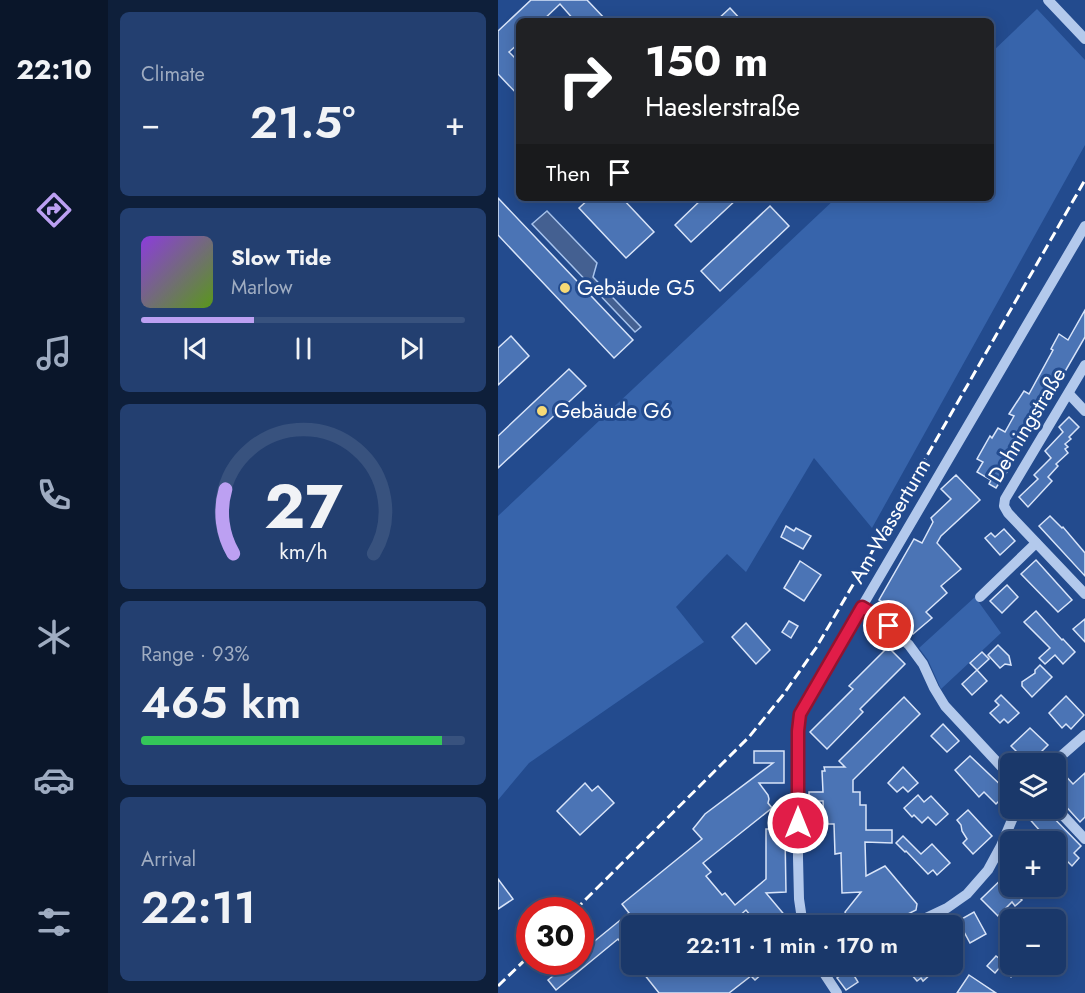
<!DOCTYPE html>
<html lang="en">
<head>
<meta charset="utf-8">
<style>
	body { margin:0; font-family:Jost,sans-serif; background:#233f70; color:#f1f3f6; height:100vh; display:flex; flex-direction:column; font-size:22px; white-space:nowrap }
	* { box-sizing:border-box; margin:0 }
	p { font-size:20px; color:#9facc1 }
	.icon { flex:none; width:33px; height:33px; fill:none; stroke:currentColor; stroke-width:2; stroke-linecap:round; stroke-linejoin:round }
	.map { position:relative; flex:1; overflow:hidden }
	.drawer { display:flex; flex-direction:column; gap:12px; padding:12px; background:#0e1f3a; width:390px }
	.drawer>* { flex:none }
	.guide { position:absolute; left:18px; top:18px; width:478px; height:183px; border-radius:9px; box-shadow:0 3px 15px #0003,0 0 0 2px #38527e; background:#202124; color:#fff; overflow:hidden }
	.buttons { position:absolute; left:502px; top:753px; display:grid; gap:12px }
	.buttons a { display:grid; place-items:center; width:66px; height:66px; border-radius:9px; background:#1a386a; box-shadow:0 3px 15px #0003,0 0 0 2px #38527e; font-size:30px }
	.speed { position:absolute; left:18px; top:897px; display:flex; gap:12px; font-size:30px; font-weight:700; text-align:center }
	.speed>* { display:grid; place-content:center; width:78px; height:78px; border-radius:50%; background:#1a386a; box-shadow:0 3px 15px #0003,0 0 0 2px #38527e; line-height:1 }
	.speed .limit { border:9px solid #d22; background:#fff; color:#111 }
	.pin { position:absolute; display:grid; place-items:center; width:51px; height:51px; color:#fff; margin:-26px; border:3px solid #fff; border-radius:50%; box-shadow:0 2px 6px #0007 }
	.me { position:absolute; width:66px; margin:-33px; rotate:0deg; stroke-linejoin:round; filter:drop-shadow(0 0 4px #0008) }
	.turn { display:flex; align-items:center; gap:21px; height:126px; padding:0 30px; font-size:27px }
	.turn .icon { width:78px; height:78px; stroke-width:2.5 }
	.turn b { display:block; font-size:42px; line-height:51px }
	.then { display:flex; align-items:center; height:57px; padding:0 30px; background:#0003; gap:12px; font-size:22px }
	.big { font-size:45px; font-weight:600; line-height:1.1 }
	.drawer .card { flex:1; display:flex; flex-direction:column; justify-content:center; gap:9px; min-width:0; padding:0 21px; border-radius:9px; background:#233f70 }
	.drawer .dial { align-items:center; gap:0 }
	.dial svg { height:156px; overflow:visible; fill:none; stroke:#38527e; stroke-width:7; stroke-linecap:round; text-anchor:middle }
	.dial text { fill:#f1f3f6; stroke:none }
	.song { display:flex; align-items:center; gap:18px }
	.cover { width:72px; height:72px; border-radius:9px; background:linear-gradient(135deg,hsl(270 70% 55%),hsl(90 70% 35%)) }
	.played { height:6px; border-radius:3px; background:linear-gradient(90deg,#bca0f2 35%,#38527e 35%) }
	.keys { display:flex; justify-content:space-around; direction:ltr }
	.heat { display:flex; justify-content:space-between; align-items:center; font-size:33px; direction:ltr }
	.charge { height:9px; border-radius:4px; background:linear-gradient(90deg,#34c759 93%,#38527e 0) }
	.trip { position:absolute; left:123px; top:915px; width:342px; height:60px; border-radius:9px; background:#1a386a; box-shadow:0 3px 15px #0003,0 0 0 2px #38527e; font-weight:600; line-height:60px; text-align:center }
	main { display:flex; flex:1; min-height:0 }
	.tab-bar { display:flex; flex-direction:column; width:108px; justify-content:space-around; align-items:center; background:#0a162a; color:#9facc1 }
	.tab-bar .icon { width:42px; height:42px }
	.tab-bar .on { color:#bca0f2 }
	.tab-bar b { font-size:27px; color:#f1f3f6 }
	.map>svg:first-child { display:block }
	.green { fill:#3764ab }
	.water { fill:#446091; stroke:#a7c3ec; stroke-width:1.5 }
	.building { fill:#4b74b5; stroke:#d8e4f9; stroke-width:1.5 }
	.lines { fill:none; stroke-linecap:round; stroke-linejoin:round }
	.minor { stroke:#b3c9ec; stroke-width:10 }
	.rail { stroke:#fff; stroke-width:3; stroke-dasharray:10 4.5; stroke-linecap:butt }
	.route-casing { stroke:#92132f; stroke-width:15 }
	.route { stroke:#e11d48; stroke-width:10 }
	.poi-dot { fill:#f7da76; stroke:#234b8e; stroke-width:2 }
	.labels { text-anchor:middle; stroke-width:6; stroke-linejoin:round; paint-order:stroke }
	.poi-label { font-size:21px; fill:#fff; stroke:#234b8e; text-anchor:start }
	.street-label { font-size:21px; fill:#fff; stroke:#234b8e }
</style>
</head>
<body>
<main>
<nav class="tab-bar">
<b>22:10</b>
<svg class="icon on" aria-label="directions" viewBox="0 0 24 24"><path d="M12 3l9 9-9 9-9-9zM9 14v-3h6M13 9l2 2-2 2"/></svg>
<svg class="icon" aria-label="music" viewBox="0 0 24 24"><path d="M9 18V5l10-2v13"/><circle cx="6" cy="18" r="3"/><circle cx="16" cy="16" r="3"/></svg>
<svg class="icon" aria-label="phone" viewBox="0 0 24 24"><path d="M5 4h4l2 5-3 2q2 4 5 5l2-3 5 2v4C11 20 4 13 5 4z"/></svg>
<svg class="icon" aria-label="climate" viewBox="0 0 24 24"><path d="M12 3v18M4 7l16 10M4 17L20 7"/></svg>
<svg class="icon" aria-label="car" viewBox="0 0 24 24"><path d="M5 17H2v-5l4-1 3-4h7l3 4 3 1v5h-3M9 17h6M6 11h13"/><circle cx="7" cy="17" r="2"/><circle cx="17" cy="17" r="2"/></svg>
<svg class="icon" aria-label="filters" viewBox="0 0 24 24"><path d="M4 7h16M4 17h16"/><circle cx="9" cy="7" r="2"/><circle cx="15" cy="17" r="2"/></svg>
</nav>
<section class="drawer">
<div class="card"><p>Climate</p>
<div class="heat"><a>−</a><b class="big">21.5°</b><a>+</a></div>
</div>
<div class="card">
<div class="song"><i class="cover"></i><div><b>Slow Tide</b><p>Marlow</p></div></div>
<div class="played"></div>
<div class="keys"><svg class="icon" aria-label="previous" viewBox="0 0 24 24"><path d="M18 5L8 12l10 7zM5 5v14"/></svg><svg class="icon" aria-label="pause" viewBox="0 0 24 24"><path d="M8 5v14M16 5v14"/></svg><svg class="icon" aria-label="next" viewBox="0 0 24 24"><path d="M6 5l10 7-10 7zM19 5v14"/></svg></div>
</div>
<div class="card dial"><svg viewBox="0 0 100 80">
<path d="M14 69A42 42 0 1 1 86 69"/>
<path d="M14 69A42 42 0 0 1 10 36" stroke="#bca0f2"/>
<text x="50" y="56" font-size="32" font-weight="700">27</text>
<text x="50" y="72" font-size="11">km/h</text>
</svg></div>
<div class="card"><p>Range · 93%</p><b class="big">465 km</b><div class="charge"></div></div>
<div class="card"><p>Arrival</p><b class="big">22:11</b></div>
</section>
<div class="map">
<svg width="587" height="993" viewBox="0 0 587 993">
	<rect width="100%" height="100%" fill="#234b8e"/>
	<g class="green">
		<path d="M539 9 587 60V145L374 528 316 458 248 572 229 554 178 607 206 642 31 763 0 800V516L338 198H494V52Z"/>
		<path d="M477 597 503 633 443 689 430 660 421 648Z"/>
	</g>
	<path class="water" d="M49 211 99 263 95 277 143 327 137 332 34 224Z"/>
	<g class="building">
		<path d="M33 0H89L109 21H77L62 4 44 21H21V43L11 52 21 62V96L0 74V31Z"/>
		<path d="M232 8 244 21H218Z"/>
		<path d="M0 198 135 340 116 358 0 235Z"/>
		<path d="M92 198H124L156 232 128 258 81 208Z"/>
		<path d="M205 198H240L193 242 177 225Z"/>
		<path d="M272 206 291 226 222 291 203 271Z"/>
		<path d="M587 310V337L502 484 501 483 498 488 491 484 493 480 479 472 485 462 479 459 492 436 494 438 500 428 507 432 516 416 511 414 526 391 531 394 555 350 553 349 561 334 570 340Z"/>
		<path d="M13 336 31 356 0 385V348Z"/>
		<path d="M71 369 88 386 0 468V436Z"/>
		<path d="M571 417 581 427 571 437 573 439 567 444 570 447 567 449 570 453 558 464 560 466 550 477 554 481 530 507 521 497 540 479 536 475 553 458 547 451 565 432 561 427Z"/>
		<path d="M458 475 482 500 443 536 439 543 463 569 443 586 449 593 428 612 434 618 415 634 400 617 404 613 381 600 416 539 424 543 435 522 433 518 453 499 443 489Z"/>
		<path d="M552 516 564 528 565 527 587 553V576L541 526Z"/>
		<path d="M288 526 296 531 298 528 313 536 305 549 283 537Z"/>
		<path d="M506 529 517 541 502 555 487 538 493 533 497 537Z"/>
		<path d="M538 560 574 600 560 612 523 574Z"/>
		<path d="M302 561 323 575 306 601 286 588Z"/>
		<path d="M509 585 520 597 504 613 492 601Z"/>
		<path d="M538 611 564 640 565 639 577 652 565 664 557 655 547 664 541 658 552 648 526 622Z"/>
		<path d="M587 619V642L575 629Z"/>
		<path d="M291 621 300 626 293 638 284 632Z"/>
		<path d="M248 623 272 650 258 664 234 637Z"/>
		<path d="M500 645 511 656 513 665 507 664 502 668 490 655Z"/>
		<path d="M390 647 407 664 362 709 365 712 329 749 312 732 355 689 351 686Z"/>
		<path d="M484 652 491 659 479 670 472 663Z"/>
		<path d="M542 665 554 677 534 697 524 686V682L537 673V670Z"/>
		<path d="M479 670 489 681 474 695 464 684Z"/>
		<path d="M503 695 521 713 510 723 506 719 502 723 492 713 501 705 497 701Z"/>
		<path d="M568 696 586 715 573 729 568 724 564 728 551 713Z"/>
		<path d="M406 697 422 714 355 780V792H362V805H368V830H394V843L367 842 368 876 387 866 419 904 418 910 386 926H353L347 912 363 892 344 893 343 853 337 854 336 824H326L325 801H311V792H325L324 771H327L326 767H347L341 761Z"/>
		<path d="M445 724 461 741 449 752 433 736Z"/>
		<path d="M532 728 550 745 535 760 531 756 527 760 513 746Z"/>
		<path d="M256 751H286V783H261L270 795 271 799 270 803 274 808 205 863 213 872 208 876 224 895 227 893 237 905 268 879V829H285V834H287L288 892 268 893 289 918 281 926H261L248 910 230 926 226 922 222 926H134V937L124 944 120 939 58 990 50 980 72 962H82V953L131 913 124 904 204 839 195 829 207 814 275 763H256Z"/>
		<path d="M472 756 510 792 498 804 486 792 481 797 457 770Z"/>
		<path d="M405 767 420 783 410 792 405 787 399 792 390 783Z"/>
		<path d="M564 772 575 784 587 773V817L582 822 563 801H558V778Z"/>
		<path d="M87 783 94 791 100 786 116 803 82 835 59 811Z"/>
		<path d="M420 795 426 802 433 796 450 814 438 825 430 817 424 823 416 815 414 817 406 808Z"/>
		<path d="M533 808H546L583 846 576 853 581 858 574 866 558 850V842H552L527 814Z"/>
		<path d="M470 810 494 836 475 854 465 843 469 839 464 831 463 825 459 820Z"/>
		<path d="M405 836 423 854 434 844 452 863 439 875 435 870 430 874 408 851 407 852 398 843Z"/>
		<path d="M513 870V886H530L520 896 524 900 517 906 514 902 500 916 483 899Z"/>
		<path d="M0 879 15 899 0 909Z"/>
		<path d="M476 912 488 934 472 943 465 930 454 936V919L460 916 462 920Z"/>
		<path d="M513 953V964H541L533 975 522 965 513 977 502 967 497 973 489 966 498 956 506 962Z"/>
		<path d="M138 964H260L266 972 257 980 253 976 231 993H161Z"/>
		<path d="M424 964H444L425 981 423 978 419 981 413 974Z"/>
		<path d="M352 969 360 982 348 990 339 978Z"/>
		<path d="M471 975 498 993H459Z"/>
	</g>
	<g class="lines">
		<g class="minor">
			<path d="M550 0 587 39"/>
			<path d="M587 365 507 499 506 506 510 513 587 594"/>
			<path d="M571 394 587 411"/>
			<path d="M482 597 538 543"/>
			<path d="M364 607 381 617 411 645 425 664 436 688 447 706 513 777"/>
			<path d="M554 764 587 735"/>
			<path d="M558 808 587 839"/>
			<path d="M305 926 301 899 300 858V731L301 714 587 226"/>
			<path d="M411 926 449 908 469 894 490 870 503 846 519 808"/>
			<path d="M320 964 339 993"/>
		</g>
		<g class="rail">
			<path d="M77 910 251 737 285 695 318 648 363 571 587 180"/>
			<path d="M0 986 32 955"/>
		</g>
	</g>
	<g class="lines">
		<g class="route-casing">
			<path id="route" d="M300 823V731L302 714 364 607 381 617 391 626"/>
		</g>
		<use href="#route" class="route"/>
	</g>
	<g class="poi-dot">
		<circle cx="67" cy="288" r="6"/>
		<circle cx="44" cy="411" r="6"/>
	</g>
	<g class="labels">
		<g class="poi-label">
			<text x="79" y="295">Gebäude G5</text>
			<text x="56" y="418">Gebäude G6</text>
		</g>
		<g class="street-label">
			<text transform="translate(529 425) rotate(-59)" y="7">Dehningstraße</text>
			<text transform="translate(392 521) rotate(-60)" y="7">Am Wasserturm</text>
		</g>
	</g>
</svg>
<div class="buttons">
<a><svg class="icon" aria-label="layers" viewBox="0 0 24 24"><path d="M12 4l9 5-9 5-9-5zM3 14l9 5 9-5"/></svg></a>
<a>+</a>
<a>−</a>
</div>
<div class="speed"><div class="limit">30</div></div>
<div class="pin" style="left:391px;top:626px;background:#d93025"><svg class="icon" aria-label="arrive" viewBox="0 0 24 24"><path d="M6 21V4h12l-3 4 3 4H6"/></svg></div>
<svg class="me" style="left:300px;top:823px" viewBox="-20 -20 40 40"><circle r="17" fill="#e11d48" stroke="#fff" stroke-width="3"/><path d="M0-11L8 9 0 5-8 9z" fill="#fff"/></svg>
<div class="trip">22:11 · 1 min · 170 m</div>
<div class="guide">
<div class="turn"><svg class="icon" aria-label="right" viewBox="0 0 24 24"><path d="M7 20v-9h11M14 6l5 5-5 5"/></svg><div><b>150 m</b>Haeslerstraße</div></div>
<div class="then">Then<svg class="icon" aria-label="arrive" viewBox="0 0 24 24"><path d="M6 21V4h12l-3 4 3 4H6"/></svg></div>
</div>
</div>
</main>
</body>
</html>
